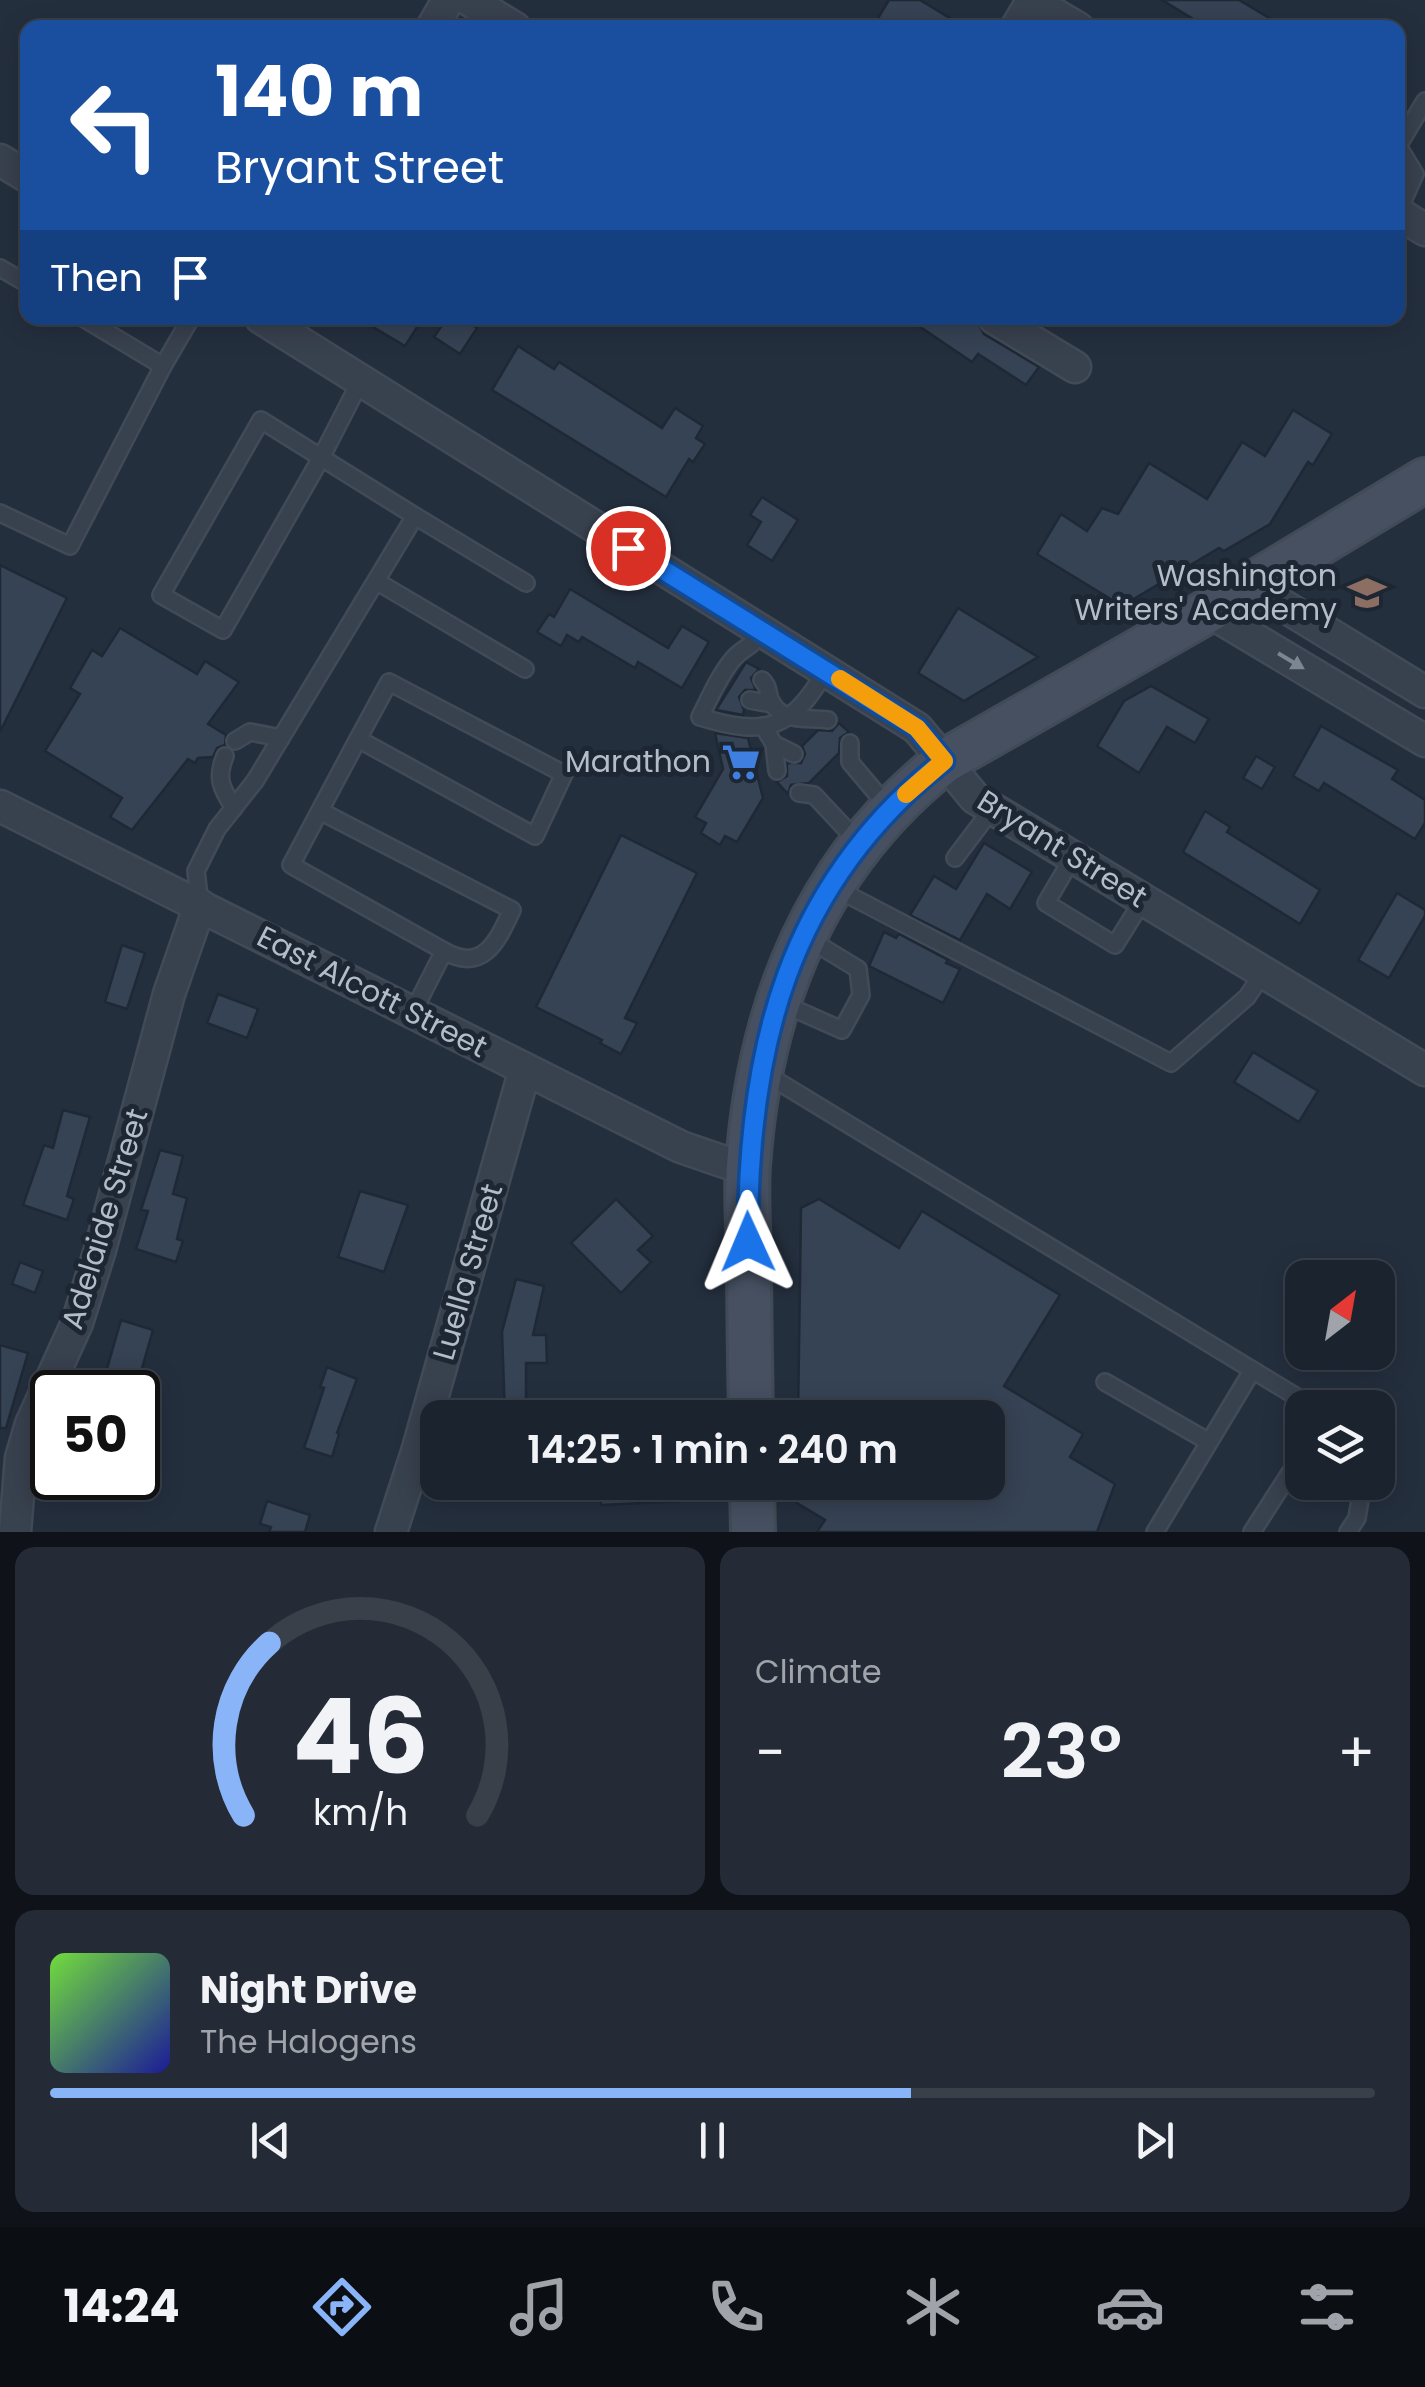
<!DOCTYPE html>
<html lang="en">
<head>
<meta charset="utf-8">
<style>
	body { margin:0; font-family:Poppins,sans-serif; background:#242b36; color:#f1f3f6; height:100vh; display:flex; flex-direction:column; font-size:38px; white-space:nowrap }
	* { box-sizing:border-box; margin:0 }
	p { font-size:32px; color:#a0a4aa }
	.icon { flex:none; width:55px; height:55px; fill:none; stroke:currentColor; stroke-width:2; stroke-linecap:round; stroke-linejoin:round }
	.map { position:relative; height:1532px; overflow:hidden }
	.panel { display:flex; flex-direction:column; gap:15px; padding:15px; background:#0f1319; flex:1 }
	.panel>* { flex:none }
	.guide { position:absolute; left:20px; top:20px; width:1385px; height:305px; border-radius:20px; box-shadow:0 5px 25px #0003,0 0 0 2px #39404a; background:#1a4fa0; color:#fff; overflow:hidden }
	.needle { width:65px; rotate:31deg }
	.tools { position:absolute; left:1285px; top:1260px; display:grid; gap:20px }
	.tools a { display:grid; place-items:center; width:110px; height:110px; border-radius:20px; background:#1b232e; box-shadow:0 5px 25px #0003,0 0 0 2px #39404a; font-size:50px }
	.speed { position:absolute; left:30px; top:1370px; display:flex; gap:20px; font-size:50px; font-weight:700; text-align:center }
	.speed>* { display:grid; place-content:center; width:130px; height:130px; border-radius:50%; background:#1b232e; box-shadow:0 5px 25px #0003,0 0 0 2px #39404a; line-height:1 }
	.speed .limit { border:5px solid #111; border-radius:15px; background:#fff; color:#111 }
	.pin { position:absolute; display:grid; place-items:center; width:85px; height:85px; color:#fff; margin:-42px; border:5px solid #fff; border-radius:50%; box-shadow:0 2px 10px #0007 }
	.me { position:absolute; width:110px; margin:-55px; rotate:359deg; stroke-linejoin:round; filter:drop-shadow(0 0 8px #0008) }
	.turn { display:flex; align-items:center; gap:35px; height:210px; padding:0 30px; font-size:45px }
	.turn .icon { width:130px; height:130px; stroke-width:2.5 }
	.turn b { display:block; font-size:70px; line-height:85px }
	.then { display:flex; align-items:center; height:95px; padding:0 30px; background:#0003; gap:20px; font-size:38px }
	.big { font-size:75px; font-weight:600; line-height:1.1 }
	.panel .widget { flex:1; display:flex; flex-direction:column; justify-content:center; gap:15px; min-width:0; padding:0 35px; border-radius:20px; background:#242b36 }
	.panel .dial { align-items:center; gap:0 }
	.dial svg { height:260px; overflow:visible; fill:none; stroke:#39404a; stroke-width:7; stroke-linecap:round; text-anchor:middle }
	.dial text { fill:#f1f3f6; stroke:none }
	.song { display:flex; align-items:center; gap:30px }
	.cover { width:120px; height:120px; border-radius:15px; background:linear-gradient(135deg,hsl(100 70% 55%),hsl(240 70% 35%)) }
	.played { height:10px; border-radius:5px; background:linear-gradient(90deg,#8ab4f8 65%,#39404a 65%) }
	.keys { display:flex; justify-content:space-around; direction:ltr }
	.heat { display:flex; justify-content:space-between; align-items:center; font-size:55px; direction:ltr }
	.panel .tiles { flex:1; display:grid; gap:15px; grid-template-columns:1fr 1fr }
	.widget:last-child { grid-column:span 2 }
	.trip { position:absolute; left:420px; top:1400px; width:585px; height:100px; border-radius:20px; background:#1b232e; box-shadow:0 5px 25px #0003,0 0 0 2px #39404a; font-weight:600; line-height:100px; text-align:center }
	.dock { display:flex; height:160px; justify-content:space-around; align-items:center; background:#0b0e12; color:#a0a4aa }
	.dock .icon { width:70px; height:70px }
	.dock .current { color:#8ab4f8 }
	.dock b { font-size:45px; color:#f1f3f6 }
	.map>svg:first-child { display:block }
	.building { fill:#364354; stroke:#1f2835; stroke-width:2.5 }
	.lines { fill:none; stroke-linecap:round; stroke-linejoin:round }
	.service-casing { stroke:#414a57; stroke-width:20 }
	.minor-casing { stroke:#414a57; stroke-width:35 }
	.secondary-casing { stroke:#414a57; stroke-width:48 }
	.service { stroke:#38414e; stroke-width:15 }
	.minor { stroke:#38414e; stroke-width:30 }
	.secondary { stroke:#465061; stroke-width:42 }
	.oneway { fill:#7c8592 }
	.route-casing { stroke:#114b97; stroke-width:25 }
	.route { stroke:#1a73e8; stroke-width:18 }
	.slow { stroke:#f59e0b; stroke-width:18 }
	.labels { text-anchor:middle; stroke-width:10; stroke-linejoin:round; paint-order:stroke }
	.poi-label { font-size:30px; fill:#b4bcc9; stroke:#1d2633; text-anchor:end }
	.street-label { font-size:30px; fill:#b4bcc9; stroke:#1d2633 }
</style>
</head>
<body>
<div class="map">
<svg width="1425" height="1532" viewBox="0 0 1425 1532">
	<rect width="100%" height="100%" fill="#242f3e"/>
	<g class="building">
		<path d="M889 0H920L966 28H895L878 18Z"/>
		<path d="M1162 0H1239L1286 28H1208Z"/>
		<path d="M358 318H423L405 346Z"/>
		<path d="M447 318H461L477 328 460 354 434 337Z"/>
		<path d="M907 318H975L984 334 1039 367 1026 385 978 354 972 362Z"/>
		<path d="M518 346 554 369 559 362 662 428 675 408 703 426 696 438 705 444 693 462 689 459 666 497 492 390Z"/>
		<path d="M1293 410 1332 434 1313 465 1308 462 1270 524 1224 551 1219 548 1122 606 1037 554 1061 514 1087 531 1102 508 1118 514 1149 463 1207 499 1242 442 1265 456Z"/>
		<path d="M762 497 798 520 772 561 747 545 761 522 750 515Z"/>
		<path d="M0 565 67 598 0 732Z"/>
		<path d="M570 589 668 648 682 626 709 642 682 688 638 662 635 668 582 637 579 642 567 635 561 646 537 632 549 614 554 617Z"/>
		<path d="M958 608 1038 657 964 701 918 673Z"/>
		<path d="M120 628 197 674 205 661 239 682 208 724 226 735 225 745 217 748 213 757 198 758 195 763 188 759 132 830 110 817 122 798 45 751 80 694 70 688 92 650 102 656Z"/>
		<path d="M746 662 759 669 751 678 756 690H745L739 697 744 710 743 715 716 710Z"/>
		<path d="M1151 686 1209 719 1195 743 1167 727 1139 773 1097 746 1124 701Z"/>
		<path d="M839 723 849 732 840 738 839 753 809 783 791 785 788 794 777 782 787 776V763H801L805 754 802 746 818 730 832 731Z"/>
		<path d="M1321 726 1398 770 1392 779 1425 800V823L1415 839 1324 783 1319 791 1293 776Z"/>
		<path d="M715 733 748 738 763 798 737 842 725 836 720 845 701 833 706 823 695 817 723 769Z"/>
		<path d="M1256 756 1275 767 1262 789 1243 778Z"/>
		<path d="M1205 811 1230 827 1227 832 1320 890 1300 924 1183 852Z"/>
		<path d="M621 835 697 873 625 1018 637 1023 621 1054 600 1043 602 1040 536 1007Z"/>
		<path d="M984 843 1032 872 1010 909 987 894 960 940 910 915 934 876 956 889Z"/>
		<path d="M1397 893 1425 910V916L1389 978 1358 960Z"/>
		<path d="M884 932 896 938 899 934 948 960 946 963 960 969 943 1003 869 966Z"/>
		<path d="M122 945 145 953 127 1009 105 1002Z"/>
		<path d="M218 994 258 1009 247 1038 207 1023Z"/>
		<path d="M1253 1052 1318 1091 1299 1122 1234 1082Z"/>
		<path d="M63 1110 90 1117 67 1196 74 1199 67 1220 23 1205 44 1145 53 1148Z"/>
		<path d="M160 1150 183 1156 173 1194 187 1198 177 1239 183 1241 176 1262 136 1249 148 1211 141 1210Z"/>
		<path d="M360 1191 408 1205 384 1272 338 1257Z"/>
		<path d="M616 1199 653 1236 638 1250 651 1262 621 1293 571 1243Z"/>
		<path d="M819 1199 899 1248 922 1211 1060 1295 1004 1386 1083 1434 1070 1457 1115 1484 1097 1532H817L825 1520 797 1503V1482H988V1418H798L801 1208Z"/>
		<path d="M20 1262 43 1271 35 1293 12 1284Z"/>
		<path d="M516 1279 544 1286 533 1335H546L547 1363H526V1418H505L502 1332Z"/>
		<path d="M121 1320 153 1330 138 1382 106 1372Z"/>
		<path d="M0 1345 28 1353 6 1428H0Z"/>
		<path d="M327 1367 357 1379 337 1433 339 1434 332 1457 304 1448 324 1388 320 1387Z"/>
		<path d="M600 1482H705L706 1500 601 1505Z"/>
		<path d="M267 1501 310 1515 305 1532H269L271 1527 260 1524Z"/>
	</g>
	<g class="lines">
		<g class="service-casing">
			<g id="service">
				<path d="M1398 146 1425 101"/>
				<path d="M1398 212 1415 174 1398 146"/>
				<path d="M0 268 28 284"/>
				<path d="M163 366 191 318"/>
				<path d="M0 513 70 546 163 366 83 318"/>
				<path d="M415 516 526 583"/>
				<path d="M376 581 525 669"/>
				<path d="M762 632C751 649 743 647 733 659 719 676 710 697 700 717 765 737 792 730 826 670"/>
				<path d="M762 680C771 688 766 694 772 703 783 723 809 717 828 720"/>
				<path d="M750 700 772 704"/>
				<path d="M763 726 774 744 794 754"/>
				<path d="M358 739 389 682 564 774 535 836 358 739 291 865 444 951 413 1012"/>
				<path d="M235 741 250 732 281 738"/>
				<path d="M850 743V762L888 807"/>
				<path d="M774 744 777 771"/>
				<path d="M225 756C216 778 221 788 234 808"/>
				<path d="M799 793 814 795 858 842"/>
				<path d="M320 811 512 910C497 942 483 973 444 951"/>
				<path d="M1073 857 1046 903 1115 945 1143 900"/>
				<path d="M955 858 992 809"/>
				<path d="M833 887 1171 1063 1247 997 1263 973"/>
				<path d="M200 905 196 871 217 829 255 781 415 516 261 420 161 595 223 630 321 458 361 380"/>
				<path d="M781 1003 842 1030 861 995 858 969 807 938"/>
				<path d="M764 1073 1315 1408"/>
				<path d="M1105 1382 1209 1442"/>
				<path d="M1155 1532 1252 1371"/>
				<path d="M1252 1532 1302 1454"/>
				<path d="M1348 1532 1357 1518 1363 1482"/>
			</g>
		</g>
		<g class="minor-casing">
			<g id="minor">
				<path d="M469 0 515 28"/>
				<path d="M1030 0 1078 28"/>
				<path d="M432 28 448 0"/>
				<path d="M1016 28 1033 0"/>
				<path d="M0 160 28 177"/>
				<path d="M1398 213 1425 230"/>
				<path d="M261 318 917 728 975 798 1425 1070"/>
				<path d="M994 318 1075 367"/>
				<path d="M1251 586 1425 692"/>
				<path d="M1208 611 1425 741"/>
				<path d="M0 806 681 1147 748 1170"/>
				<path d="M15 1532 21 1458 31 1424 77 1323 100 1250 169 994 200 905"/>
				<path d="M391 1532 417 1452 525 1069"/>
			</g>
		</g>
		<g class="secondary-casing">
			<g id="secondary">
				<path d="M751 1418C750 1362 749 1306 749 1250 748 1222 746 1194 748 1166 759 1006 816 862 945 761L1208 611 1425 480"/>
				<path d="M752 1482 753 1532"/>
			</g>
		</g>
		<use href="#service" class="service"/>
		<use href="#minor" class="minor"/>
		<use href="#secondary" class="secondary"/>
	</g>
	<defs><path id="oneway-solid" d="M-6-.8H1V-3.2L6.5 0L1 3.2V.8H-6Z" transform="scale(2.5)"/></defs>
	<use class="oneway" href="#oneway-solid" transform="translate(1291 661) rotate(31)"/>
	<g class="lines">
		<g class="route-casing">
			<path id="route" d="M628 548 917 728 944 761C787 885 747 1050 748 1242"/>
		</g>
		<use href="#route" class="route"/>
		<path class="slow" d="M840 679 917 728 944 761 906 794"/>
	</g>
	<defs>
		<g id="school-bare" transform="scale(3)"><path d="M0-5L7-2L0 1L-7-2ZM-4 1L0 2.5L4 1V4Q0 6-4 4Z" fill="#8d6e63" stroke="#1d2633" stroke-width="2.5" paint-order="stroke"/></g>
		<g id="supermarket-bare" transform="scale(3)"><path d="M-6-5.5h2.5l.6 2H6L4.5 2H-2.5L-4.4-4H-6ZM-1.5 3.2a1.3 1.3 0 1 0 .1 0ZM3 3.2a1.3 1.3 0 1 0 .1 0Z" fill="#3f7fe0" stroke="#1d2633" stroke-width="2.5" paint-order="stroke"/></g>
	</defs>
	<g fill-rule="evenodd">
		<use href="#school-bare" x="1367" y="593"/>
		<use href="#supermarket-bare" x="741" y="762"/>
	</g>
	<g class="labels">
		<g class="poi-label">
			<text x="1337" y="586">Washington<tspan x="1337" dy="34">Writers' Academy</tspan></text>
			<text x="711" y="772">Marathon</text>
		</g>
		<g class="street-label">
			<text transform="translate(1062 849) rotate(32)" y="10">Bryant Street</text>
			<text transform="translate(372 992) rotate(27)" y="10">East Alcott Street</text>
			<text transform="translate(105 1219) rotate(-73)" y="10">Adelaide Street</text>
			<text transform="translate(468 1272) rotate(-74)" y="10">Luella Street</text>
		</g>
	</g>
</svg>
<div class="tools">
<a><svg class="needle" viewBox="-14 -14 28 28"><path d="M0-13l5 13h-10z" fill="#e53935"/><path d="M0 13l5-13h-10z" fill="#a0a4aa"/></svg></a>
<a><svg class="icon" aria-label="layers" viewBox="0 0 24 24"><path d="M12 4l9 5-9 5-9-5zM3 14l9 5 9-5"/></svg></a>
</div>
<div class="speed"><div class="limit">50</div></div>
<div class="pin" style="left:628px;top:548px;background:#d93025"><svg class="icon" aria-label="arrive" viewBox="0 0 24 24"><path d="M6 21V4h12l-3 4 3 4H6"/></svg></div>
<svg class="me" style="left:748px;top:1242px" viewBox="-20 -20 40 40"><path d="M0-17L14 15 0 8-14 15z" fill="#1a73e8" stroke="#fff" stroke-width="4"/></svg>
<div class="trip">14:25 · 1 min · 240 m</div>
<div class="guide">
<div class="turn"><svg class="icon" aria-label="left" viewBox="0 0 24 24"><path d="M17 20v-9H6M10 6l-5 5 5 5"/></svg><div><b>140 m</b>Bryant Street</div></div>
<div class="then">Then<svg class="icon" aria-label="arrive" viewBox="0 0 24 24"><path d="M6 21V4h12l-3 4 3 4H6"/></svg></div>
</div>
</div>
<section class="panel">
<div class="tiles">
<div class="widget dial"><svg viewBox="0 0 100 80">
<path d="M14 69A42 42 0 1 1 86 69"/>
<path d="M14 69A42 42 0 0 1 22 16" stroke="#8ab4f8"/>
<text x="50" y="56" font-size="32" font-weight="700">46</text>
<text x="50" y="72" font-size="11">km/h</text>
</svg></div>
<div class="widget"><p>Climate</p>
<div class="heat"><a>−</a><b class="big">23°</b><a>+</a></div>
</div>
<div class="widget">
<div class="song"><i class="cover"></i><div><b>Night Drive</b><p>The Halogens</p></div></div>
<div class="played"></div>
<div class="keys"><svg class="icon" aria-label="previous" viewBox="0 0 24 24"><path d="M18 5L8 12l10 7zM5 5v14"/></svg><svg class="icon" aria-label="pause" viewBox="0 0 24 24"><path d="M8 5v14M16 5v14"/></svg><svg class="icon" aria-label="next" viewBox="0 0 24 24"><path d="M6 5l10 7-10 7zM19 5v14"/></svg></div>
</div>
</div>
</section>
<nav class="dock">
<b>14:24</b>
<svg class="icon current" aria-label="directions" viewBox="0 0 24 24"><path d="M12 3l9 9-9 9-9-9zM9 14v-3h6M13 9l2 2-2 2"/></svg>
<svg class="icon" aria-label="music" viewBox="0 0 24 24"><path d="M9 18V5l10-2v13"/><circle cx="6" cy="18" r="3"/><circle cx="16" cy="16" r="3"/></svg>
<svg class="icon" aria-label="phone" viewBox="0 0 24 24"><path d="M5 4h4l2 5-3 2q2 4 5 5l2-3 5 2v4C11 20 4 13 5 4z"/></svg>
<svg class="icon" aria-label="climate" viewBox="0 0 24 24"><path d="M12 3v18M4 7l16 10M4 17L20 7"/></svg>
<svg class="icon" aria-label="car" viewBox="0 0 24 24"><path d="M5 17H2v-5l4-1 3-4h7l3 4 3 1v5h-3M9 17h6M6 11h13"/><circle cx="7" cy="17" r="2"/><circle cx="17" cy="17" r="2"/></svg>
<svg class="icon" aria-label="filters" viewBox="0 0 24 24"><path d="M4 7h16M4 17h16"/><circle cx="9" cy="7" r="2"/><circle cx="15" cy="17" r="2"/></svg>
</nav>
</body>
</html>
